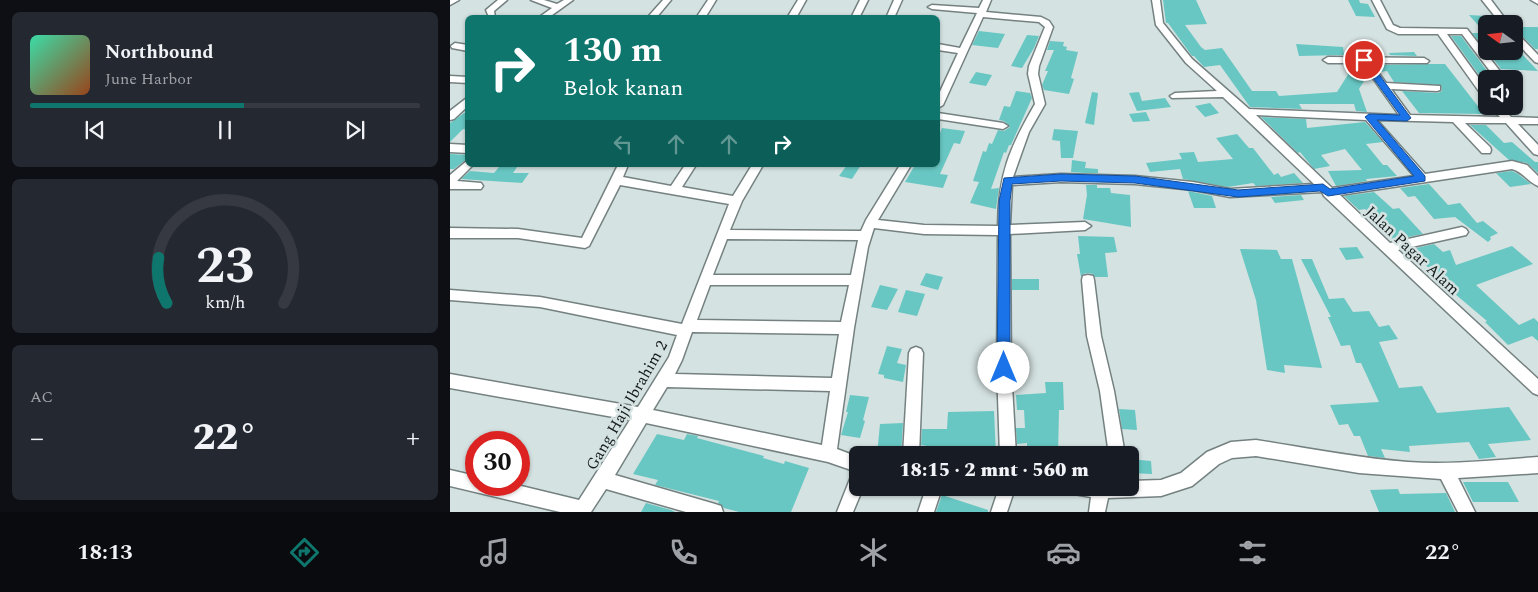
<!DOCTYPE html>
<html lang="id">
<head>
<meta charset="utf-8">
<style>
	body { margin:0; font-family:Spectral,serif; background:#242831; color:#f1f3f6; height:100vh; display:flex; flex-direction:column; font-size:19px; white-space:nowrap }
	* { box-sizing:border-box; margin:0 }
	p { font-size:16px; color:#9ea1a6 }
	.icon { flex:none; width:28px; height:28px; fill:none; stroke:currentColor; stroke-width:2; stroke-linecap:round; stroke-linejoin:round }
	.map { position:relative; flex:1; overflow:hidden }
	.sheet { display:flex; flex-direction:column; gap:12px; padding:12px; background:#0d0f14; width:450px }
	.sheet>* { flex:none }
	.guide { position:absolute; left:15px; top:15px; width:475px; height:152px; border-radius:8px; box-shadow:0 1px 4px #0004; background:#0f766e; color:#fff; overflow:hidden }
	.needle { width:32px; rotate:285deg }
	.fabs { position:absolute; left:1028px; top:15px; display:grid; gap:10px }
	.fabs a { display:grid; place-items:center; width:45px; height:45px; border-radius:8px; background:#171b24; box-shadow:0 1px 4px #0004; font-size:25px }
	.speed { position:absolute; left:15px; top:431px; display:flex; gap:10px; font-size:25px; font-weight:700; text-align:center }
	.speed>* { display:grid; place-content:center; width:65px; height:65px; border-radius:50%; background:#171b24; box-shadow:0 1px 4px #0004; line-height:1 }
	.speed .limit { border:8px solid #d22; background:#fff; color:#111 }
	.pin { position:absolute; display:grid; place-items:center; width:42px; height:42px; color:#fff; margin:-21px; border:2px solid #fff; border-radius:50%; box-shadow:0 1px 5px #0007 }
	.me { position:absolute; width:55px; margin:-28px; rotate:0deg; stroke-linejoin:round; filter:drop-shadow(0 0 4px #0008) }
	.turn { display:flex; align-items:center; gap:18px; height:105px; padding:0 15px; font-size:22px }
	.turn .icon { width:65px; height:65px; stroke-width:2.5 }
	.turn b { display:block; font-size:35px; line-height:42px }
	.lanes { display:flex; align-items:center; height:48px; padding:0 15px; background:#0003; justify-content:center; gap:25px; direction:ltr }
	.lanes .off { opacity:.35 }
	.big { font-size:38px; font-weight:800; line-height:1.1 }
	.sheet .widget { flex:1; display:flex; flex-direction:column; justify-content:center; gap:8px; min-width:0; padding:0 18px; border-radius:8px; background:#242831 }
	.sheet .dial { align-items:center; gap:0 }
	.dial svg { height:130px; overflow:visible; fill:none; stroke:#363941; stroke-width:7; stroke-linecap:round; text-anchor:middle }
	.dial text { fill:#f1f3f6; stroke:none }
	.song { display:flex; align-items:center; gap:15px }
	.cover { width:60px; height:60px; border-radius:8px; background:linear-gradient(135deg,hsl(160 70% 55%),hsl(20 70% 35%)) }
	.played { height:5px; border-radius:2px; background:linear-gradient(90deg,#0f766e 55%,#363941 55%) }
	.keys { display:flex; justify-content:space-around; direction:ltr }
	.heat { display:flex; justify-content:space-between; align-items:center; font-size:28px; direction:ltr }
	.trip { position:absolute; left:399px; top:446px; width:290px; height:50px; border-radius:8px; background:#171b24; box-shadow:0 1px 4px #0004; font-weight:800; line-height:50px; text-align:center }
	.dock { display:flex; height:80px; justify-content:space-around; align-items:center; background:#090b0e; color:#9ea1a6 }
	.dock .icon { width:35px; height:35px }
	.dock .current { color:#0f766e }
	.dock b { font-size:22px; color:#f1f3f6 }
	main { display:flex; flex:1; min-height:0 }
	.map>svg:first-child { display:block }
	.building { fill:#68c7c3 }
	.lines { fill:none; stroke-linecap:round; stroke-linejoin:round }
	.minor-casing { stroke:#748180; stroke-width:3 }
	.minor { fill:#fff; fill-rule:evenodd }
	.route { fill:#1a73e8; stroke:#114b97 }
	.labels { text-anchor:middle; stroke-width:5; stroke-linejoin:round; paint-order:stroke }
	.street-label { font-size:16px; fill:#151a1a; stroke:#d4e2e1 }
</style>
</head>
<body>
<main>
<section class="sheet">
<div class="widget">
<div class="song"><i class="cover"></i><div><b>Northbound</b><p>June Harbor</p></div></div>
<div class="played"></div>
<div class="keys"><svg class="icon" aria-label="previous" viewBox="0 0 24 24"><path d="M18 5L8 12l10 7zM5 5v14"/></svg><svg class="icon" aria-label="pause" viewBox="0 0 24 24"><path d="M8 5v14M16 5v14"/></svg><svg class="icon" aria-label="next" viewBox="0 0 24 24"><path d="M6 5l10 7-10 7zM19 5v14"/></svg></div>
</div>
<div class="widget dial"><svg viewBox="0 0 100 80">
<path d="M14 69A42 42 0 1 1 86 69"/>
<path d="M14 69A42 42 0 0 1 9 41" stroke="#0f766e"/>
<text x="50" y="56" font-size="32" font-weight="700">23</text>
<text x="50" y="72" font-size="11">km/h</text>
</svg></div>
<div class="widget"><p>AC</p>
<div class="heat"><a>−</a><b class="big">22°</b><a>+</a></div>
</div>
</section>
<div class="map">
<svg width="1088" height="512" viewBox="0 0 1088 512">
	<rect width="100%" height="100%" fill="#d4e2e1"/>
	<g class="building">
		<path d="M713 0H746L757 24 735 25 751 47 755 50 772 48 802 91H826L829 96 887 92 899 73 916 78 909 89 917 112 906 111 904 104H849L852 109 800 107 770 65 754 67 744 56H742L718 23H716Z"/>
		<path d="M898 0H909L910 3 918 4 925 17 906 16Z"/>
		<path d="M1019 15 1036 16V51L1022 33H1035Z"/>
		<path d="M1064 27H1088V49H1085L1068 32 1064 30Z"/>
		<path d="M529 31 555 34 548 48 522 45Z"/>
		<path d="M577 35 589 36 584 48 572 68 561 66Z"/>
		<path d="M1001 36H1011L1043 79H1032Z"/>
		<path d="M600 41 614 42 613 46 617 47 616 50 628 52 621 78 624 79 619 94 594 90 592 85 598 71H595L604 50H597Z"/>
		<path d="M846 44 893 47 894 55 849 56Z"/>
		<path d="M1037 51H1069L1088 71 1051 69Z"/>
		<path d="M964 52 967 56 909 54 940 55 939 53Z"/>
		<path d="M979 64H995L1034 114 969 113 952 91 988 93 992 91 991 85 944 82 937 71 930 72 925 65Z"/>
		<path d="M526 72 542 75 536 86 519 83Z"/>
		<path d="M566 91 580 93 582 98 561 145H559L556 153 554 152 541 189 549 188 546 209 520 203 529 182 523 181 533 151 536 152 539 143 542 144 548 130 554 131 560 127 554 121 549 120 554 106 560 107Z"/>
		<path d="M642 92 648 93 644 125 635 123Z"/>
		<path d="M689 92 692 101 715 98 721 107 687 111 679 93Z"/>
		<path d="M760 103 769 113 755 117 745 106Z"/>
		<path d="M696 112 700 121 683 122 679 114Z"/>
		<path d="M14 113H18V130L13 129 0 142V123Z"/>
		<path d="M811 117 856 119 857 128 915 122 933 142 916 144 933 165H937L947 176 916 179 917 181 886 186 878 171 912 170 895 149 871 155 880 166 864 169 850 152 848 153Z"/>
		<path d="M1020 125H1036L1054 143 1062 142 1085 162H1088V173L1077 163 1059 160Z"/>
		<path d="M492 128 515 131 510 144 504 143 490 174 498 175 493 188 455 182 465 165H488V138Z"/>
		<path d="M604 129 628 131 623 158H611L610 141 602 140Z"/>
		<path d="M787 134 799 148H803L824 175 828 173 831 177 844 173 853 183 806 186 803 183 778 187 733 179 730 169 700 172 696 163 732 159 729 153 744 152 748 162 783 159 766 138Z"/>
		<path d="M0 154 18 155V158L4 169H0Z"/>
		<path d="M622 160 636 162 635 168 648 169V173H635V171V173L621 172Z"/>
		<path d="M397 165H411L402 179 389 176Z"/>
		<path d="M49 167H67L63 173H79L72 183 11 179 20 171 44 173Z"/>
		<path d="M1062 171 1068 174 1081 184 1060 187 1046 173Z"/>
		<path d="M979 184 998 205 1010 203 1027 223 1033 221 1048 233 1040 237 1041 239 1038 242 1005 217 984 219 965 196 958 197 950 188Z"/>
		<path d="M636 185H647V188H660L661 193 680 195 681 227 633 219 637 195Z"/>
		<path d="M738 191 762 196 766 208H744Z"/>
		<path d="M924 192 943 209 949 208 973 234 943 240 915 209 909 210 894 196Z"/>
		<path d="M851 195 854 200 825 203 821 197Z"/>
		<path d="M628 236 664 237 667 252 655 253 658 277H645L643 274 638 273 633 274 631 277 627 254H630Z"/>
		<path d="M984 244 993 252 1000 250 1006 265 1062 246 1083 264 1026 285 1069 325 1084 318 1088 322V341L1082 336 1058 345 1035 322 1037 321 998 288 965 254 957 256 953 251Z"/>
		<path d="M907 247 914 258 896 260 889 248Z"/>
		<path d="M790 249 827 250 831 259H842L872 368 834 365 835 373 817 370 806 300Z"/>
		<path d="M851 259H862L879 299 894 298 903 312 919 311 929 327 939 325 948 339 929 342 949 388 972 386 987 413 1059 407 1081 440 1038 444 1046 457 1029 459 1019 442 959 446 960 452 931 449 935 458 918 456 910 436H904L898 424 889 425 880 405 929 402 911 363H906L900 345 891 346 878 317H881Z"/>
		<path d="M476 273 493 277 488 290 470 285Z"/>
		<rect x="562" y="279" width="27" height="11"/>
		<path d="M430 285 448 289 437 310 421 307Z"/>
		<path d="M456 290 475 294 467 316 448 312Z"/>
		<path d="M437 346 452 349 447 363 456 365 453 382 434 378V375L428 374Z"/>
		<path d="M595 382H613L614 410H609L608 455H577V443L567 444 566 428H575L574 410H567L566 395 596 393Z"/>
		<path d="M400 395 419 397 413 420 415 421 410 438 391 435 398 412H396Z"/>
		<path d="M669 409 685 410 687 430 672 429Z"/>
		<path d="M544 411 546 455H476L477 446 471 445 472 429H497L498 412Z"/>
		<path d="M453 423 451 455H427L430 424Z"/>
		<path d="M207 434 234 440 237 434 248 436 247 438 314 456 313 458 334 464 335 461 359 468 341 512H289L274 508 268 503 269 501 205 485 208 480 183 474Z"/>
		<path d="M680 459 701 461 702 474 680 473Z"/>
		<path d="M1013 482H1058L1069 502H1023Z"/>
		<path d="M948 489 950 494 996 493 1005 512H929L920 490Z"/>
		<path d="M492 495 538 510V512H486Z"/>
		<path d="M196 503 221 510 225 512H191Z"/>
	</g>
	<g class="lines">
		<g class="minor-casing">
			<g id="minor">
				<path d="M0 0H9L0 5Z"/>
				<path d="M48 0H57L44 11 45 17H39L36 10Z"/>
				<path d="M81 0H94L107 4 114 0H123L98 18H88L102 8Z"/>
				<path d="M213 0H221L206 18H197Z"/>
				<path d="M258 0H266L255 18H246Z"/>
				<path d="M348 0H356L346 18H337Z"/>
				<path d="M410 0H418L409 18H401Z"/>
				<path d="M444 0H452L444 18H436Z"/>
				<path d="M533 0H541L536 12 591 17 599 21 603 27 589 66 588 74 595 104 579 132 563 177 611 174 685 176 743 182 780 189 864 184 773 97 722 98 720 96 725 93 767 91 736 63 706 25 702 0H710L713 23 742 59 799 109 949 115 912 63H878L873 60 878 57 974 58 979 61 977 63H921L936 83 990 86V90L987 91 941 89 960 115 1050 117 1040 106H1051L1061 117 1088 118V124H1068L1088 145V155L1084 154 1056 123H1015L1040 147 1041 150 1040 153H1032L1003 122 927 120 975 174 1062 161 1077 165 1088 176V186C1078 182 1073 172 1062 169L890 195 940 243 1012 227 1016 229 1018 232 1016 235 948 250 1088 379V395L1083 393 874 196 872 192 780 197 743 190 685 184 611 182 562 185 560 225 635 222 641 226 635 230 560 234 561 368 566 455H550L547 368 548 235 474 234 424 228 418 247 404 328 387 449 408 457V488H413L403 512H387L402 474 407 472 378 462 196 423 165 475 265 504 271 506 273 512H236L156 489 141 512H110L0 486V470L26 476V485H67L129 500 180 420 0 388V374L188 407 219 357 227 335 90 307 0 300V290L90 297 232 324 279 204 170 185 139 246 135 248 68 238H0V228L68 229 132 238 168 165H178L173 177 221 186 235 165H246L232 187 283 196 302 165H313L292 201 280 230 411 231 416 220 450 165H461L428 220 474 225 548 226C548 175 560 147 585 104L578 74 579 66 595 27 589 22 533 17 493 105 488 108V96L508 53 488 50V44L510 48 527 13 482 9 478 7 482 5 529 8ZM806 115 916 120 964 176 882 188ZM277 239 408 240 401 275H263ZM260 285H399L391 322 247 320ZM242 332 389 334 382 378 225 374 232 360ZM217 387 380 391 372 445 203 410Z"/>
				<path d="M922 0H930L943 25 950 28 1017 29 1056 79H1046L1012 34H997L1036 88V98L1033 97 988 34H948L937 29Z"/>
				<path d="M1032 0H1041L1059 24H1051Z"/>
				<path d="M1081 0H1088V4Z"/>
				<path d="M1064 32 1067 33 1088 55V63L1085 62 1064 40Z"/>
				<path d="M5 43 18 45V51L2 48 1 46Z"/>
				<path d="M0 76 18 77V83L0 82Z"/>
				<path d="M18 97V106L4 119 0 120V111Z"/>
				<path d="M488 113 553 123 558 126 553 129 488 119Z"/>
				<path d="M0 144 18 145V153L0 152Z"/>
				<path d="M18 160V165H23L7 181 31 183 33 186 31 189H0V175Z"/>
				<path d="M638 275 643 276 644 280 651 336 664 391 675 455H659L650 391 637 336 632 280 633 276Z"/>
				<path d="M466 347 471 349 473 353 469 455H453L459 353 461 349Z"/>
				<path d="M806 440C856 448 907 458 958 462 1001 465 1045 460 1088 457V473L1008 478 1025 512H1008L991 479 909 473 806 456 782 458 769 464 742 486 711 496 658 498 655 512H639L641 497 624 494 622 488H680V481L711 480 731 473 757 452 781 442Z"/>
				<path d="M476 488H492L484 512H468Z"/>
				<path d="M549 488H565L557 512H541Z"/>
			</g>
		</g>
		<use href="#minor" class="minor"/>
	</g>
	<path class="route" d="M911 58H917L961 118 957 121 927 120 975 176V181L878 196 870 191 788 197 685 183 611 181 562 184 560 201V368L558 372 554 374 549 372 547 368 549 201 554 178 611 174 685 176 788 190 873 184 880 189 964 176 915 117 919 114 950 115 910 60Z"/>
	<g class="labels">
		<g class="street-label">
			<text transform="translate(963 250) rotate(43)" y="6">Jalan Pagar Alam</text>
			<text transform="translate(176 405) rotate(-60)" y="6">Gang Haji Ibrahim 2</text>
		</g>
	</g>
</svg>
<div class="fabs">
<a><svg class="needle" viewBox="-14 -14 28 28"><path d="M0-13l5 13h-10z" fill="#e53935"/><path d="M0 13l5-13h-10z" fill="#9ea1a6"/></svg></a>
<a><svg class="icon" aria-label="sound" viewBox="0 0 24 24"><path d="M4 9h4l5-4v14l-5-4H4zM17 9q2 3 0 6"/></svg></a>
</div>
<div class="speed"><div class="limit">30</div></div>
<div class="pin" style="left:914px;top:60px;background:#d93025"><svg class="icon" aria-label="arrive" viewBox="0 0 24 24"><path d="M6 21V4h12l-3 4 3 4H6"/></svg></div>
<svg class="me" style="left:554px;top:368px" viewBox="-20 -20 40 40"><circle r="19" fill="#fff"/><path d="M0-13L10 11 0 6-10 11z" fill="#1a73e8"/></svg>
<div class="trip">18:15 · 2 mnt · 560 m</div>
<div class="guide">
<div class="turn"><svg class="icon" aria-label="right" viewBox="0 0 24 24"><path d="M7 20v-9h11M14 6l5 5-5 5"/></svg><div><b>130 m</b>Belok kanan</div></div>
<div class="lanes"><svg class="icon off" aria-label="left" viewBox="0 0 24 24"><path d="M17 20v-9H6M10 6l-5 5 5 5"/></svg><svg class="icon off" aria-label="ahead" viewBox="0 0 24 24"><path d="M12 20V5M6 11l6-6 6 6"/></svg><svg class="icon off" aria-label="ahead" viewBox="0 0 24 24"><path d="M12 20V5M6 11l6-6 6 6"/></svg><svg class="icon" aria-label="right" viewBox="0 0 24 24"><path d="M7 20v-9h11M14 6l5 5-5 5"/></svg></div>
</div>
</div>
</main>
<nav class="dock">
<b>18:13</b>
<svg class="icon current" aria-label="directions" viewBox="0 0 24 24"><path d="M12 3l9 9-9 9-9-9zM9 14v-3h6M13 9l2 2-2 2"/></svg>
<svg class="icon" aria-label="music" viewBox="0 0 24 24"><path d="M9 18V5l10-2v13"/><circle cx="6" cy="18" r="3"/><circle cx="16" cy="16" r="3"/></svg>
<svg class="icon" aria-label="phone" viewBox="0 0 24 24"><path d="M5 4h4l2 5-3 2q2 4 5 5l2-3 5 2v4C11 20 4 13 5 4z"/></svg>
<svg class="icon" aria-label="climate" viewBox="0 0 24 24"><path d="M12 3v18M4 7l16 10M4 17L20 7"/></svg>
<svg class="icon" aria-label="car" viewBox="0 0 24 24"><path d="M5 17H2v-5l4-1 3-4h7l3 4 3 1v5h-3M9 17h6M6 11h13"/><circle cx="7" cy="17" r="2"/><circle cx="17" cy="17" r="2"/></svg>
<svg class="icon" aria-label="filters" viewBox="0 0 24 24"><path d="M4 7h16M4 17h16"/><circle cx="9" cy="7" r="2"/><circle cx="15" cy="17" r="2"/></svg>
<b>22°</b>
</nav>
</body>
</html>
